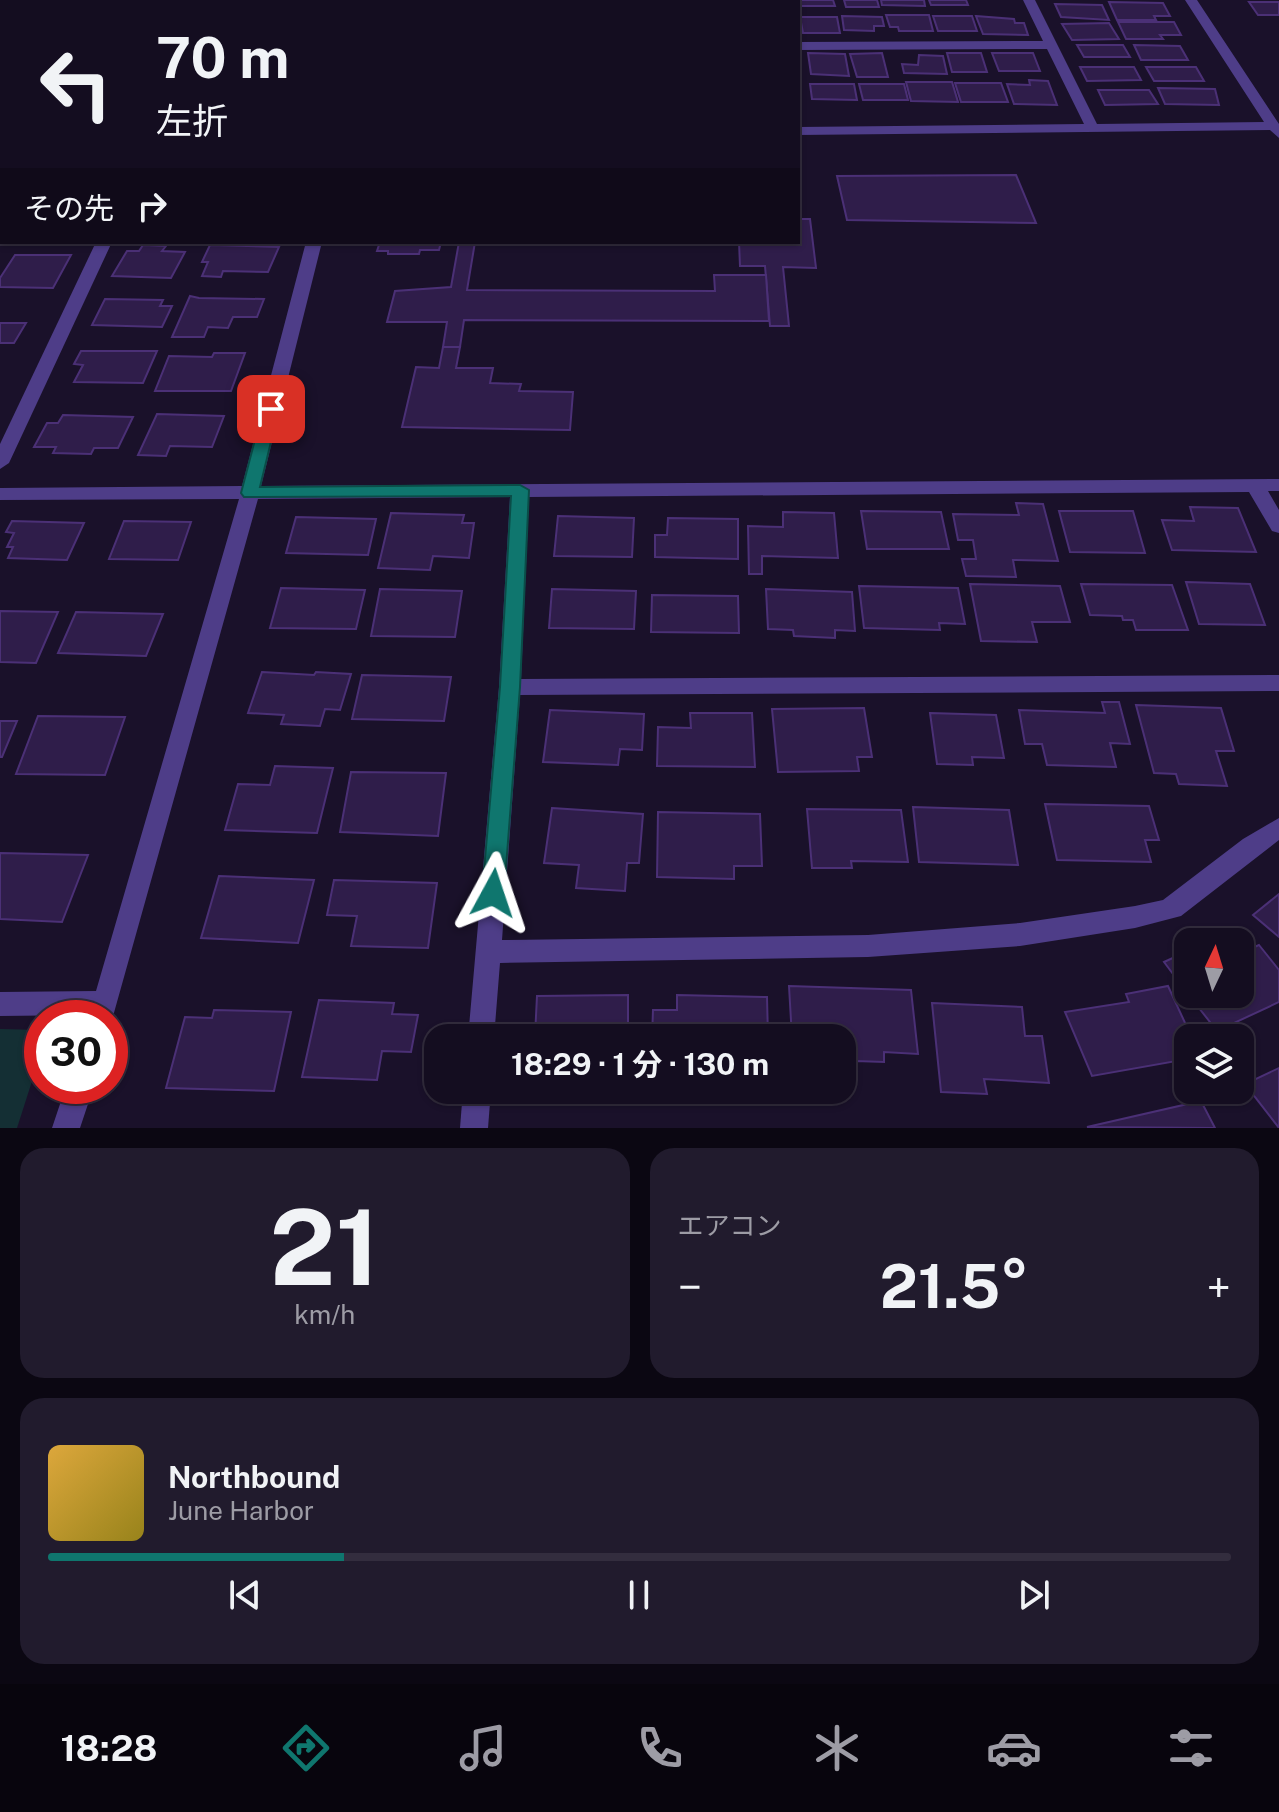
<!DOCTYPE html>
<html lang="ja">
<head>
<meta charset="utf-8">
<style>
	body { margin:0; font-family:"Public Sans","Noto Sans JP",sans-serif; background:#211b2d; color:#f1f3f6; height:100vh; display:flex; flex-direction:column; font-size:30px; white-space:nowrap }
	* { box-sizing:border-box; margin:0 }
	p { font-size:26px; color:#9d9ca5 }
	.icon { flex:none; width:44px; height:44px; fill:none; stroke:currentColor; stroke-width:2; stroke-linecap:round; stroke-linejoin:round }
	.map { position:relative; height:1128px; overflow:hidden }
	.side { display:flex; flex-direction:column; gap:20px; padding:20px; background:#0b0712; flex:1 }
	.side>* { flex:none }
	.guide { position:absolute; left:0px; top:0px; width:800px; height:244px; box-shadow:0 2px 6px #0004,0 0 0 2px #332d3e; background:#140d20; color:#f1f3f6; overflow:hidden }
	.needle { width:52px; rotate:4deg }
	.controls { position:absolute; left:1174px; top:928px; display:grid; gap:16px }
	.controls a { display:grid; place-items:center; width:80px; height:80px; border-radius:16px; background:#140d20; box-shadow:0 2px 6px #0004,0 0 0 2px #332d3e; font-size:40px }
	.speed { position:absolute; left:24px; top:1000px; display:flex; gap:16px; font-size:40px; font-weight:700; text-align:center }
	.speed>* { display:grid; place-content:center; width:104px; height:104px; border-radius:50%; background:#140d20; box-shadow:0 2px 6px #0004,0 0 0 2px #332d3e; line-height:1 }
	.speed .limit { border:12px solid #d22; background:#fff; color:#111 }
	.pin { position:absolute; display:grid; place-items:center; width:68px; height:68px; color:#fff; margin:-34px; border-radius:16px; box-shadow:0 4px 12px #0006 }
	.me { position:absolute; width:88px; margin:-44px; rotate:5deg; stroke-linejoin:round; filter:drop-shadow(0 0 6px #0008) }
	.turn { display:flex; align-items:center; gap:28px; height:168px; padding:0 24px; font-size:36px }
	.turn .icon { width:104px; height:104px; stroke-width:2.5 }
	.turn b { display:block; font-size:56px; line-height:68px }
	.then { display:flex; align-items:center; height:76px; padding:0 24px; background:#0003; gap:16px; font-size:30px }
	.big { font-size:60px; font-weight:700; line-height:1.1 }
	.side .tile { flex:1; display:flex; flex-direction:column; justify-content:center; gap:12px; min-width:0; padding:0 28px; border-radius:24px; background:#211b2d }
	.side .dial { align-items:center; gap:0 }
	.dial b { font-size:104px; line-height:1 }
	.song { display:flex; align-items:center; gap:24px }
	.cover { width:96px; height:96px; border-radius:12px; background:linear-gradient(135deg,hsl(40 70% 55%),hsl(50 70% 35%)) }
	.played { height:8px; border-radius:4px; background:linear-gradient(90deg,#0f766e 25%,#332d3e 25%) }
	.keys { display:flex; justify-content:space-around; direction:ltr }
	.heat { display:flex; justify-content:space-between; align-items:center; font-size:44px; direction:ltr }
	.side .tiles { flex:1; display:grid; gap:20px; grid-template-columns:1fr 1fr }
	.tile:last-child { grid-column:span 2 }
	.trip { position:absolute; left:424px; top:1024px; width:432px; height:80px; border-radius:24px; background:#140d20; box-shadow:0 2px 6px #0004,0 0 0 2px #332d3e; font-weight:700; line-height:80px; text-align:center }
	.tab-bar { display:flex; height:128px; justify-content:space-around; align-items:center; background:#08050d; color:#9d9ca5 }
	.tab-bar .icon { width:56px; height:56px }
	.tab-bar .selected { color:#0f766e }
	.tab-bar b { font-size:36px; color:#f1f3f6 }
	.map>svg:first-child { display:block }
	.green { fill:#142f34 }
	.building { fill:#2f1d4a; stroke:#4b3076; stroke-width:2 }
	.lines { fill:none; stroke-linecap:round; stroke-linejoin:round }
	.minor { fill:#4e3d88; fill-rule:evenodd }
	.route { fill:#0f766e; stroke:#0a4d48; stroke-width:2 }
</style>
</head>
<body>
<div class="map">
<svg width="1279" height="1128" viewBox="0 0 1279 1128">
	<rect width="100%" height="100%" fill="#1a112a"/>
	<path class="green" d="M0 1029 42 1030V1050L17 1128H0Z"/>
	<g class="building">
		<path d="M792 0H833L835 6H798V2Z"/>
		<path d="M844 0H877L879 7H846Z"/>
		<path d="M881 0H924L925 6 882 5Z"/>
		<path d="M929 0H966L968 5H931Z"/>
		<path d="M1109 2 1163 3 1170 16H1154L1156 20H1117Z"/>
		<path d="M1249 2H1279V15H1258Z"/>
		<path d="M1055 4 1102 5 1109 20 1061 17Z"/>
		<path d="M886 15H929L933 31H899L898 27H890Z"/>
		<path d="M842 16 882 17 884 26H874V31L844 30Z"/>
		<path d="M933 16H972L977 31H938Z"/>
		<path d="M976 16 1014 19 1015 23H1024L1028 35 983 34Z"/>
		<path d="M800 17H837L840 33H803Z"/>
		<path d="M1118 22H1174L1181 35H1160L1163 39H1126Z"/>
		<path d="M1109 23 1119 39 1072 40 1062 24Z"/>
		<path d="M1077 45H1123L1130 57H1084Z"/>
		<path d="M1134 45 1180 46 1188 60H1141Z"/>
		<path d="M808 53 845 54 849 76 811 74Z"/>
		<path d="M882 53 888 77H857L850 54Z"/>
		<path d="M947 53H981L987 72H952Z"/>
		<path d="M992 53H1033L1040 71H999Z"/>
		<path d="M919 55 943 56 947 74 904 73 902 64 918 65Z"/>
		<path d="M1080 67H1134L1141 80 1087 81Z"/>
		<path d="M1146 67H1196L1204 81H1154Z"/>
		<path d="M1029 80 1048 81 1057 105 1014 104 1007 84 1030 85Z"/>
		<path d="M906 82H952L958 102 911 101Z"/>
		<path d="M955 83H1001L1008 102H961Z"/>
		<path d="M810 84H854L857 100 812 99Z"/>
		<path d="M859 84H904L908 100H863Z"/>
		<path d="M1158 88 1215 89 1219 105 1165 104Z"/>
		<path d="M1098 90H1149L1158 104 1105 105Z"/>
		<path d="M1016 175 1036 223 847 220 837 176Z"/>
		<path d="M798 219H810L816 268 783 267 789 326H770L765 266H740L739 242H798Z"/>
		<path d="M380 242H441L439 250H420L419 254H388V251H377Z"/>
		<path d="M459 242H475L467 290 715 291 714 275H766L769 321 464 320 460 347H443L447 322H387L395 291 451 287Z"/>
		<path d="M143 245 166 246 162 251 185 252 171 278 112 276 127 251H139Z"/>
		<path d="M210 245 279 247 268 272 223 271 221 277 202 276 208 262H202Z"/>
		<path d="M15 255H71L53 288 0 287V278Z"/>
		<path d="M190 296 199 298 264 299 257 317H233L228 328 208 327 204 337H172Z"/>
		<path d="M105 299 163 300 160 306H172L162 327 92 325Z"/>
		<path d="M0 323H26L14 343H0Z"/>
		<path d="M443 347H460L456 368H493L490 383 521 384 519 391 573 392 570 430 402 427 416 367 439 368Z"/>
		<path d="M81 351H157L143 383 74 382 83 365 74 364Z"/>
		<path d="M214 353H245L231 391H155L169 356 212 357Z"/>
		<path d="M157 414 224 416 212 447 170 446 166 456 138 455Z"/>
		<path d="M63 415 133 417 118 448H94L91 454 53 453 56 447H34L47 423H58Z"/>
		<path d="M1016 503 1043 504 1058 561 1013 560 1016 577 966 576 962 559H976L973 540H958L953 514 1019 515Z"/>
		<path d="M1190 507 1238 508 1256 552 1172 550 1162 520 1194 521Z"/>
		<path d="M861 511 941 512 949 549H867Z"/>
		<path d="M1059 511H1133L1145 553 1070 552Z"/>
		<path d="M783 512 834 513 838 558 762 556V574H749L748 526 783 527Z"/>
		<path d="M391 513 464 515 462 523H474L469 558 433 556 430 570 378 568Z"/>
		<path d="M558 516 634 518 632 557 554 556Z"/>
		<path d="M296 517 376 519 368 555 286 553Z"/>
		<path d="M668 518 738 519V559L655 557V535H667Z"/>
		<path d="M12 521 84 523 67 560 8 558 13 547H7L14 533 6 532Z"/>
		<path d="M124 521 191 522 178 560 109 559Z"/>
		<path d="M1186 582 1250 584 1265 625 1199 624Z"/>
		<path d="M970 584 1060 586 1070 622H1032L1037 642 981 641Z"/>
		<path d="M1081 584 1172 585 1188 630H1136L1133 620H1123L1122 616 1090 615Z"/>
		<path d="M859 586 958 588 965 624 939 623 940 630 864 628Z"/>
		<path d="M281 588 365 590 356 629 270 628Z"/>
		<path d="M380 589 462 591 455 637 371 636Z"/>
		<path d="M552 589 636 591 634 629 549 628Z"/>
		<path d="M766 589 852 592 855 631 835 630V638L794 636 793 630 768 629Z"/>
		<path d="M652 595 738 596 739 633 651 632Z"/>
		<path d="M0 611 58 612 36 663 0 662Z"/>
		<path d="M76 612 163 614 146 656 58 653Z"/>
		<path d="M262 672 314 675 316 672 351 674 340 710 325 709 320 726 281 724 284 715 248 713Z"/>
		<path d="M362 675 451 677 444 721 352 719Z"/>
		<path d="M1102 702H1119L1130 744 1110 743 1116 767 1047 765 1042 744H1025L1019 710 1105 713Z"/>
		<path d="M1136 705 1221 708 1234 751H1216L1227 786 1179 784 1176 774 1154 773Z"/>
		<path d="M864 708 872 757H857L859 771 778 772 772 709Z"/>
		<path d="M550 710 644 714 642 750 620 749 618 765 543 762Z"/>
		<path d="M690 713H752L755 767 657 766 658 727 691 728Z"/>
		<path d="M930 713 996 715 1004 758 972 757 973 765 937 764Z"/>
		<path d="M38 716 125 717 105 775 16 774Z"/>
		<path d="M0 721H17L2 757H0Z"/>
		<path d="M275 766 333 768 317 833 225 830 238 784 270 785Z"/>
		<path d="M351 772 446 773 438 836 340 832Z"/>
		<path d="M1045 804 1149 806 1159 840H1145L1151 862 1057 860Z"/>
		<path d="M913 807 1009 810 1018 865 919 862Z"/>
		<path d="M552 808 643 814 639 863H627L625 891 576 888 579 865 544 863Z"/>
		<path d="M807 809 901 810 908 862 851 861 852 868H812Z"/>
		<path d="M658 812 760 814 762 866H734V879L657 877Z"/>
		<path d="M0 853 88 855 62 922 0 919Z"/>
		<path d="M219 876 314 880 298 943 201 938Z"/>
		<path d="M334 880 437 883 428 948 351 946 357 916 327 915Z"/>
		<path d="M1279 894V937L1253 915Z"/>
		<path d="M1259 945 1279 970V1002L1217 1031 1188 994H1240V953Z"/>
		<path d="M1188 951V994L1164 962Z"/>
		<path d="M789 986 911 990 918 1054 884 1052V1062L856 1061 857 1071 842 1070V1038H792Z"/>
		<path d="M1168 986 1192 1038H1188V1059L1092 1076 1065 1012 1129 1002 1126 994Z"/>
		<path d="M628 995V1038L535 1036 537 996Z"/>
		<path d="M677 995 767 997 768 1038H652L653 1010H677Z"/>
		<path d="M319 1000 394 1003 392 1014 418 1015 411 1052 382 1051 377 1080 302 1077Z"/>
		<path d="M932 1003 1022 1007 1025 1036H1042L1049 1083 984 1079 987 1094 941 1092Z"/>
		<path d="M214 1010 291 1012 274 1091 166 1088 185 1017 212 1018Z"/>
		<path d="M1279 1068V1128L1245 1084Z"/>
		<path d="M549 1090H628V1093L549 1094Z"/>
		<path d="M1201 1101 1215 1128 1087 1127Z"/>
	</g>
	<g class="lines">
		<g class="minor">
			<rect x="542" y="0" width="12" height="2"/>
			<path d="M1023 0H1035L1097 124 1264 122 1185 0H1197L1279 124V138L1270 130 798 135V127L1084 124 1047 49 798 50V42L1043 41Z"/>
			<path d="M0 107H2L0 118Z"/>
			<rect x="0" y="145" width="2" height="8"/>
			<path d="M96 242H112L9 463 0 469V444Z"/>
			<path d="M306 242H322L261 486 1279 479V491H1268L1279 510V533L1272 531 1249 492 529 497 521 679 1279 675V691L520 695 502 940 868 935 1020 923 1135 906 1163 900 1243 839 1279 818V840L1181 916 1135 928 1020 946 868 957 500 963 494 1038H468L499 687 510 497 258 499 110 1027V1018H88L89 1015 0 1016V992L96 991 239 499 0 500V488L242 486Z"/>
			<path d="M66 1086H94L80 1128H52Z"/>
			<path d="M463 1090H491L488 1128H460Z"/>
		</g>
	</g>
	<path class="route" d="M271 404 279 409 260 487 520 485 529 490 520 687 504 893 501 900 493 903 485 900 482 893 500 687 511 496 244 497 241 493 263 409Z"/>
</svg>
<div class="controls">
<a><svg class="needle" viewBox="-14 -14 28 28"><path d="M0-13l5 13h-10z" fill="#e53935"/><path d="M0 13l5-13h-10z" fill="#9d9ca5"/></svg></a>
<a><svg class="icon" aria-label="layers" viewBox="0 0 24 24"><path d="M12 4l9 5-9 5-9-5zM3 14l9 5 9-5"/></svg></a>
</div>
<div class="speed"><div class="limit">30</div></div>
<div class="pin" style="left:271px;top:409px;background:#d93025"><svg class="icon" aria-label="arrive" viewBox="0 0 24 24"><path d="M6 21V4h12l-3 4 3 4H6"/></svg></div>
<svg class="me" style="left:493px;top:893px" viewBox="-20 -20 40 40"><path d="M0-17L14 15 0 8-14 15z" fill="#0f766e" stroke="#fff" stroke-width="4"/></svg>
<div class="trip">18:29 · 1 分 · 130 m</div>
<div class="guide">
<div class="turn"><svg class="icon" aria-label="left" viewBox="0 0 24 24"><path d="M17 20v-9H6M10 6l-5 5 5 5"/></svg><div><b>70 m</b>左折</div></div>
<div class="then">その先<svg class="icon" aria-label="right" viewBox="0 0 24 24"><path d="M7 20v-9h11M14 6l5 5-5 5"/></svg></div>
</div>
</div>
<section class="side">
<div class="tiles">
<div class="tile dial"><b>21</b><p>km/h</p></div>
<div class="tile"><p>エアコン</p>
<div class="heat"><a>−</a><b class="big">21.5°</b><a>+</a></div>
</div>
<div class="tile">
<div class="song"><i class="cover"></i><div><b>Northbound</b><p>June Harbor</p></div></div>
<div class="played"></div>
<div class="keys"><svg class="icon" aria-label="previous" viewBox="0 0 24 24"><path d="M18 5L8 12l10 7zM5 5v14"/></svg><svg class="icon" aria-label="pause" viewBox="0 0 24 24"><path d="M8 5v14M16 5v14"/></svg><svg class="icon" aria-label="next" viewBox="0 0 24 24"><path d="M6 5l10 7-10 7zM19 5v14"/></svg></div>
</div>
</div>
</section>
<nav class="tab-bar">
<b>18:28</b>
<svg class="icon selected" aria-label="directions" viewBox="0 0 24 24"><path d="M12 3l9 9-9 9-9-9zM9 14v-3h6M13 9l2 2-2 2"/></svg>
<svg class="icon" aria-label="music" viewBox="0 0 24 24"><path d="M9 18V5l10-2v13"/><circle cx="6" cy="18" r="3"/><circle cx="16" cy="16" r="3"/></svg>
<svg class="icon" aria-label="phone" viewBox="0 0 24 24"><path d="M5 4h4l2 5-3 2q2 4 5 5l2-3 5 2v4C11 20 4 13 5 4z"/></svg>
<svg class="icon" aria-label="climate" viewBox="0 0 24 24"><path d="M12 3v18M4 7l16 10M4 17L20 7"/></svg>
<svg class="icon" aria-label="car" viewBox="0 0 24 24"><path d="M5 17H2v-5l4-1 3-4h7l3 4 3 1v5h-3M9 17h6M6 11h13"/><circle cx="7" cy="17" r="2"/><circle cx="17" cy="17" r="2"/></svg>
<svg class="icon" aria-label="filters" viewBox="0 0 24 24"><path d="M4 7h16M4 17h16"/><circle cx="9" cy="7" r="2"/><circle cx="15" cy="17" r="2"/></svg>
</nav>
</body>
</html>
